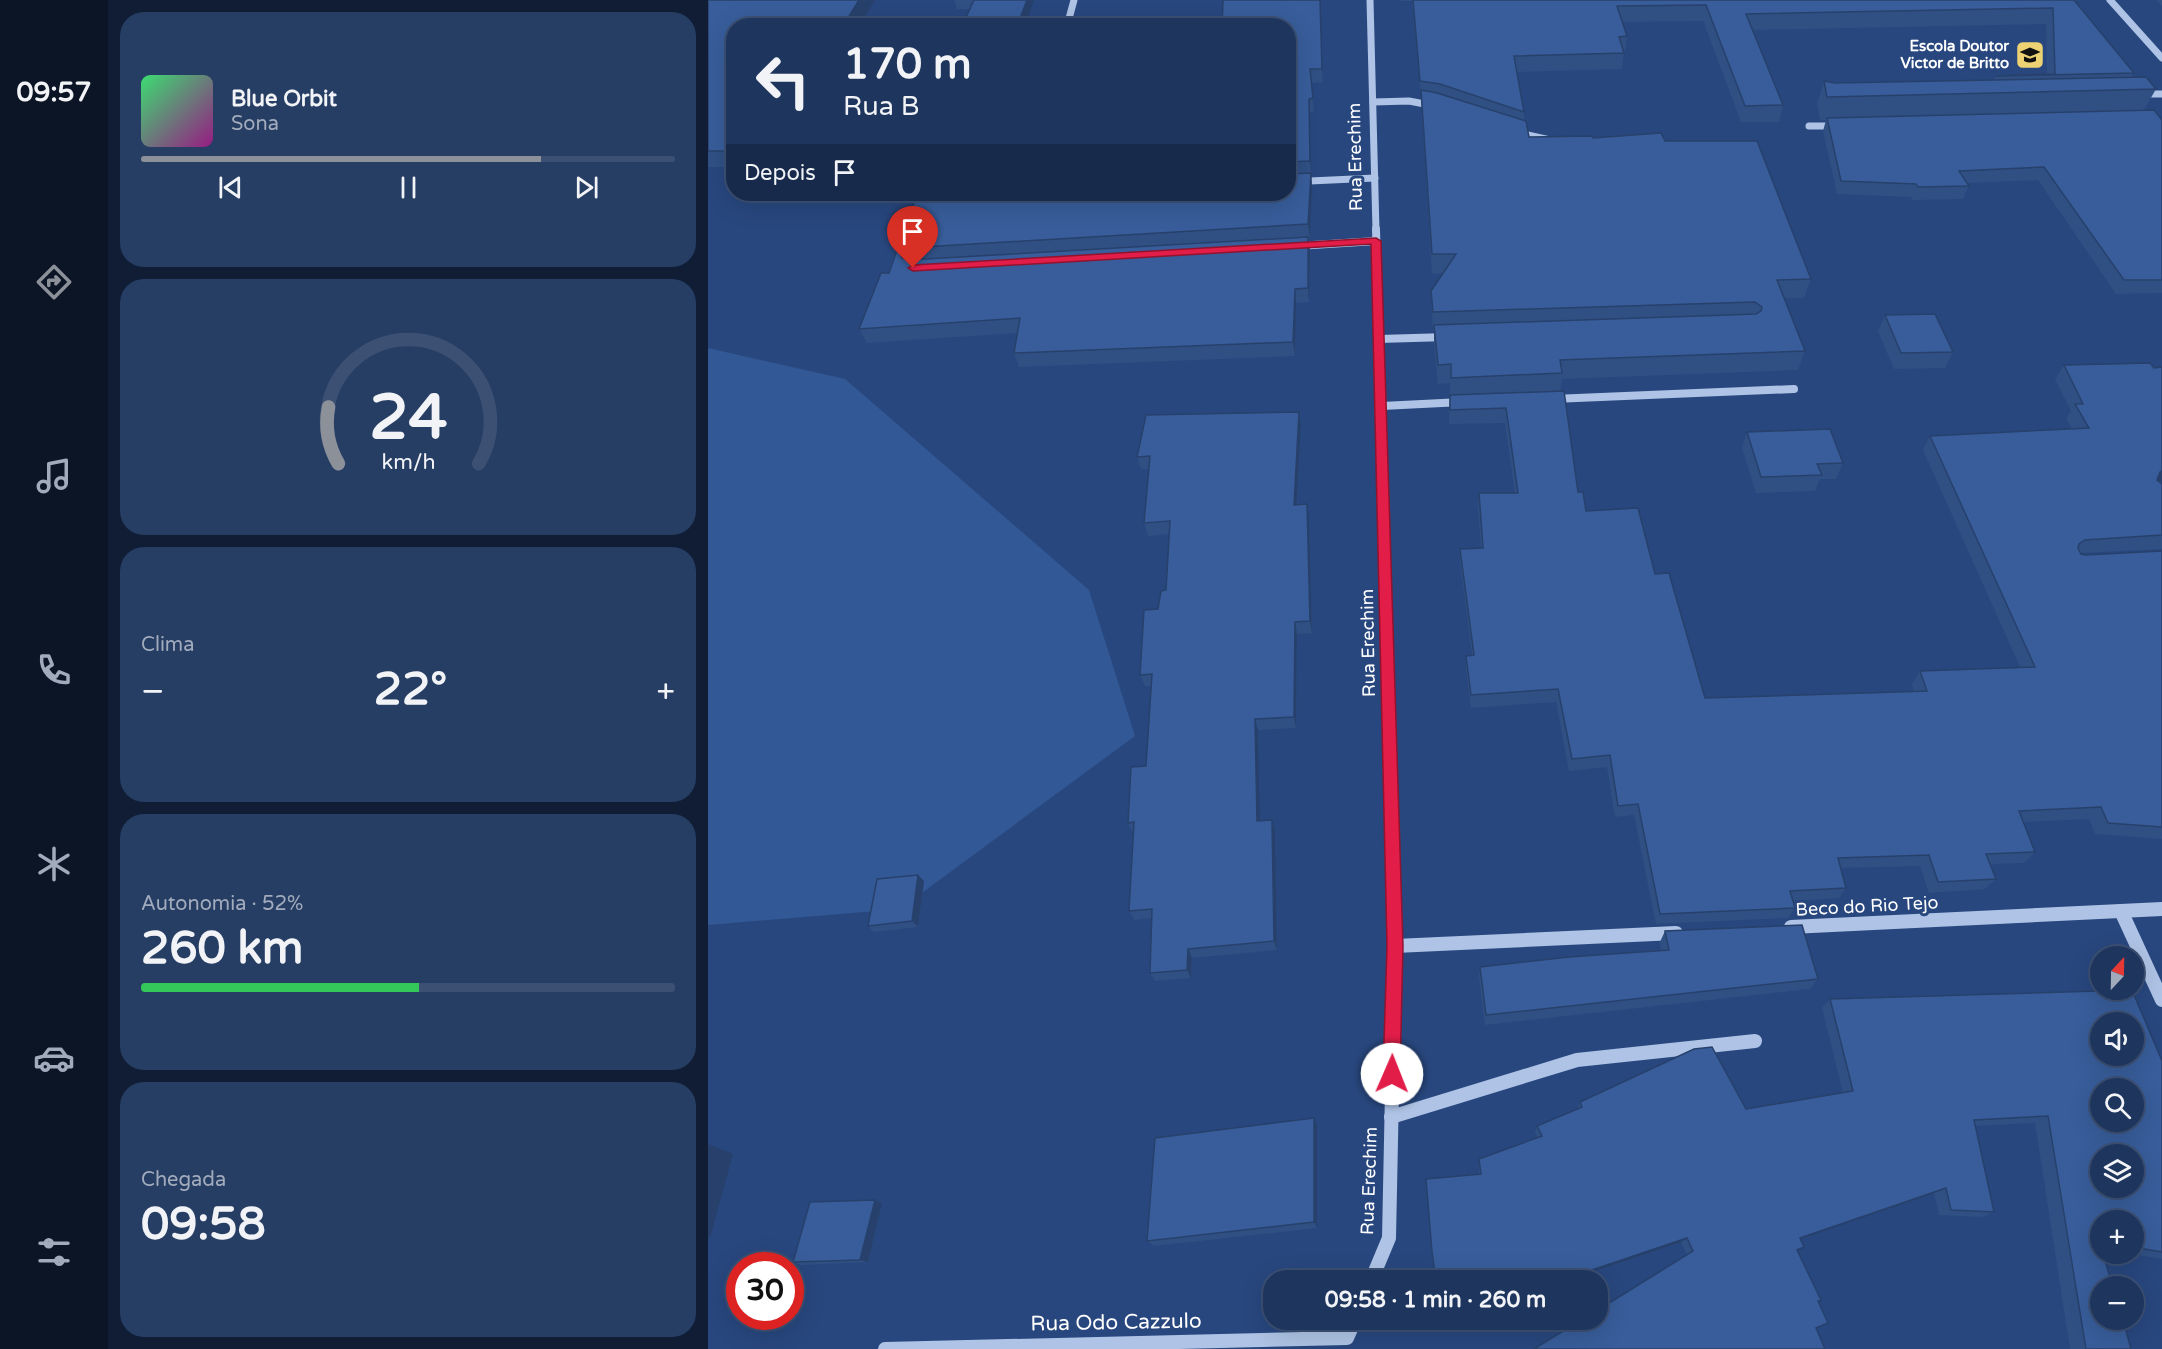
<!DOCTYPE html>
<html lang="pt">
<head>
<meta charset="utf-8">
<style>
	body { margin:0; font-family:"Varela Round",sans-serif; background:#263d64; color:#f1f3f6; height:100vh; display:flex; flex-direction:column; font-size:22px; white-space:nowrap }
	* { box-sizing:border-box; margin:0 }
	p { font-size:20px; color:#a1abbc }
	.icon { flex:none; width:33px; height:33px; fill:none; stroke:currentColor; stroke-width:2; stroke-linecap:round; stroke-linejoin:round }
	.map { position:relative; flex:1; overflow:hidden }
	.details { display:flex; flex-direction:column; gap:12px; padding:12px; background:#101d34; width:600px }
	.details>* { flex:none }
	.hud { position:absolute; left:18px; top:18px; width:570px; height:183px; border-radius:24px; box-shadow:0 6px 24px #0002,0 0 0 2px #3c5073; background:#1e355e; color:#f1f3f6; overflow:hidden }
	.needle { width:39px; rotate:22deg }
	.controls { position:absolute; left:1382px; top:946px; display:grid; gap:12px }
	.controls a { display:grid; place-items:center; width:54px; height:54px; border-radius:50%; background:#1e355e; box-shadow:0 6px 24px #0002,0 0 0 2px #3c5073; font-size:30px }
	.speed { position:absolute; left:18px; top:1252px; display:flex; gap:12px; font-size:30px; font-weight:700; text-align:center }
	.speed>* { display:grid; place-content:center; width:78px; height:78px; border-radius:50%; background:#1e355e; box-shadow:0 6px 24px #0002,0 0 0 2px #3c5073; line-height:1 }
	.speed .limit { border:9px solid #d22; background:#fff; color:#111 }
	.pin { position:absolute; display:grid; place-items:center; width:51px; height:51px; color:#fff; margin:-62px -26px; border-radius:50% 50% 50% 0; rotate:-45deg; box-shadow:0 0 6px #0007 }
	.pin .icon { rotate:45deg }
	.me { position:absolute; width:66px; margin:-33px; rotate:1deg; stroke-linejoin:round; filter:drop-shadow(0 0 4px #0008) }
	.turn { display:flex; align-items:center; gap:21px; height:126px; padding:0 18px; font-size:27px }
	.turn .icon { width:78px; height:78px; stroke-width:2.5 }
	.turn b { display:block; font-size:42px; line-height:51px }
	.then { display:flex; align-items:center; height:57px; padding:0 18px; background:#0003; gap:12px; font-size:22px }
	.big { font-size:45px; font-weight:700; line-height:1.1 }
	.details .tile { flex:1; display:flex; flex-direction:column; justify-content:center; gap:9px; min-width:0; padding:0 21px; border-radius:24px; background:#263d64 }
	.details .dial { align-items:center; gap:0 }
	.dial svg { height:156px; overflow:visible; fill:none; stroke:#3c5073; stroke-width:7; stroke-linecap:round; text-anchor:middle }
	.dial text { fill:#f1f3f6; stroke:none }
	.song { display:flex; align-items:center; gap:18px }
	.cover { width:72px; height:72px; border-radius:9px; background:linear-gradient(135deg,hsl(140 70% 55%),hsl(310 70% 35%)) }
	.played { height:6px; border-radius:3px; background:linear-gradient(90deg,#8c9099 75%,#3c5073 75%) }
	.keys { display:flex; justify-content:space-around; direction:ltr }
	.heat { display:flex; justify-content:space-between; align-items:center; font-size:33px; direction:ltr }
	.charge { height:9px; border-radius:4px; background:linear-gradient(90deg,#34c759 52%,#3c5073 0) }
	.trip { position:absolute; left:555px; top:1270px; width:345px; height:60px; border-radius:24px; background:#1e355e; box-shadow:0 6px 24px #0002,0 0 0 2px #3c5073; font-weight:700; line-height:60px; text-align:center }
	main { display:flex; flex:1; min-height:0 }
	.tab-bar { display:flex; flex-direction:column; width:108px; justify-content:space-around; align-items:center; background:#0c1526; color:#a1abbc }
	.tab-bar .icon { width:42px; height:42px }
	.tab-bar .selected { color:#8c9099 }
	.tab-bar b { font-size:27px; color:#f1f3f6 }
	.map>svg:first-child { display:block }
	.green { fill:#325895 }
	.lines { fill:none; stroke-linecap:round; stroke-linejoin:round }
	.minor-far3 { stroke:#aec3e5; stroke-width:7 }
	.minor-far2 { stroke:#aec3e5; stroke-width:8 }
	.minor-far1 { stroke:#aec3e5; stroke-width:10 }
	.minor { stroke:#aec3e5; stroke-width:14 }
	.wall { fill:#305084 }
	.shaded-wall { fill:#27416c }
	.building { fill:#385d9a; stroke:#27416c; stroke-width:1.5; fill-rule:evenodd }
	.route { fill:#e11d48; stroke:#92132f; stroke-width:1.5 }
	.labels { text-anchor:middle; stroke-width:6; stroke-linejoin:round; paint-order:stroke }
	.far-poi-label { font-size:15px; font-weight:bold; fill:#fff; stroke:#28477e; text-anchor:end }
	.street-label { font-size:18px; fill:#fff; stroke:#28477e }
	.near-street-label { font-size:21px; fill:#fff; stroke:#28477e }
</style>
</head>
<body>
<main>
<nav class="tab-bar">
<b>09:57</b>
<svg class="icon selected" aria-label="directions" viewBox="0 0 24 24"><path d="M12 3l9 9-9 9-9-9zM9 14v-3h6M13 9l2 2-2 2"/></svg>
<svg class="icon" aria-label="music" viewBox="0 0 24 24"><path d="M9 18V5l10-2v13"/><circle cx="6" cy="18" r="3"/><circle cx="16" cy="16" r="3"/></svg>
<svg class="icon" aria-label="phone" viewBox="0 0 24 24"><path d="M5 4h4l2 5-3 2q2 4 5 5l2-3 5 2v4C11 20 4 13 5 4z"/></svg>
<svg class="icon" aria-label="climate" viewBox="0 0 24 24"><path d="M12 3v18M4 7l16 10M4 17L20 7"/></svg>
<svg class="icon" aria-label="car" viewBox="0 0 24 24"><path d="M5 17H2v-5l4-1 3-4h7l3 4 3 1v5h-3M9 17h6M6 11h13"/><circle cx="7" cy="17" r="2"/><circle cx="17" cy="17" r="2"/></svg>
<svg class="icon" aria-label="filters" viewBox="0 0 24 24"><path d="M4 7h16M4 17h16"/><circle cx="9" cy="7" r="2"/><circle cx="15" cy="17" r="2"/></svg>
</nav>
<section class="details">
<div class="tile">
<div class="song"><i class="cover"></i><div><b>Blue Orbit</b><p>Sona</p></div></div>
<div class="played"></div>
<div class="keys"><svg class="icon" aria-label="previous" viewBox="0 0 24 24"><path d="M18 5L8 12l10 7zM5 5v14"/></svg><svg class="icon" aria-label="pause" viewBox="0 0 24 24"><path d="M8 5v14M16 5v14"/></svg><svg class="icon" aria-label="next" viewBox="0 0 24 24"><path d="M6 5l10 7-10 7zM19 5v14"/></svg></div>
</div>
<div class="tile dial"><svg viewBox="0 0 100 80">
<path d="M14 69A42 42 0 1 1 86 69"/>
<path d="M14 69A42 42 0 0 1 9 40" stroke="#8c9099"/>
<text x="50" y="56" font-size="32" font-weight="700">24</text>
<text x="50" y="72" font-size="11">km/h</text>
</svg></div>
<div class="tile"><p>Clima</p>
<div class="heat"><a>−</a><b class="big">22°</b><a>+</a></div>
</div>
<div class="tile"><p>Autonomia · 52%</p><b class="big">260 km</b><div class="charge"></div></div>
<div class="tile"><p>Chegada</p><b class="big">09:58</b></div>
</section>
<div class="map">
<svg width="1454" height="1349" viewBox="0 0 1454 1349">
	<rect width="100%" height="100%" fill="#28477e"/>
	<path class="green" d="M0 348 137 379 381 590 427 736 192 909 0 925Z"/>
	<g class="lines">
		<g class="minor-far3">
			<path d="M662 0 668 230"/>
			<path d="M1402 0 1454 58"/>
			<path d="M359 26 366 0"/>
			<path d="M1432 94H1454"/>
			<path d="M665 102 701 101 727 106"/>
			<path d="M1101 126H1131"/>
			<path d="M807 132 842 140"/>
			<path d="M580 182 667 178"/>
		</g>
		<g class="minor-far2">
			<path d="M668 229 676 520"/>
			<path d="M589 246 668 241"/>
			<path d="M671 339 740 337"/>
			<path d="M845 399 1086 389"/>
			<path d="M674 406 754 402"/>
		</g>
		<path class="minor-far1" d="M676 519 685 887"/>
		<g class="minor">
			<path d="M1413 911 1454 1000"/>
			<path d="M1083 927 1454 909"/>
			<path d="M687 946 968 933"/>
			<path d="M683 1117 869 1060 1047 1041"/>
			<path d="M663 1281 681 1238 687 946 685 885"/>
			<path d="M177 1349 639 1338 647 1320"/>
		</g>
	</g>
	<g class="wall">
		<path d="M0 0 26 26V167H0Z"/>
		<path d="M246 0H326L261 9H249Z"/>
		<path d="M515 0H612L615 82 603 83 606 112H602L603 175 604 187 602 238 600 239 602 251 601 302 588 303 587 356 311 367 306 353 309 333 159 343 151 329 181 273 209 194H580V26Z"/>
		<path d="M693 0H1366L1426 73 1423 77 1448 89 1436 110 1454 120V293L1408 294 1330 180 1259 183 1261 186 1255 199 1204 200 1203 197 1129 194 1115 131 1118 120H1112L1109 104 1116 81 1127 83 1286 80 1288 76 1339 75 1338 24 1044 30 1075 105 1071 122H1033L995 21 914 22 919 36 917 52H916L914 69 809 72 816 112V120L821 137 885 138 957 141 1103 279 1096 298H1076L1097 351 1090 370 854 379 852 391 870 492 878 511 947 574 997 698 1206 692 1204 684 1212 671 1312 667 1215 450 1222 436 1364 429 1358 418 1363 411 1347 379 1356 365 1454 367V481L1451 482 1454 484V549L1373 553 1377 555 1454 551V839L1387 834 1381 819 1315 822 1327 852 1316 863 1282 864 1288 879 1277 889 1221 893 1212 866 1133 868 1138 888 1131 898 1085 901 1087 908 1080 918 948 924 926 815 907 817 899 767 861 771 848 702 763 708 758 669V656L764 655 752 562V549L773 548 770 507 771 493H807L797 423 741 424 742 383 730 384 726 344V331H725L724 310 723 291 735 273 724 274 713 97 704 1H693Z"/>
		<path d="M1448 0H1454V6Z"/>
		<path d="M1177 315 1245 352 1237 368 1186 369 1170 331Z"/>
		<path d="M591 412 593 425 589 504 601 516 604 633 589 634 588 728 550 730 551 821 564 820 567 830 569 950 484 958 483 978 447 981 442 973 444 918 426 920 421 911 425 833 420 823 438 766 443 686H437L432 675 450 609 458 590 461 534 440 536 436 523 441 469H433L429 457Z"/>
		<path d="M1039 432 1135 463 1128 479H1112L1107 491 1048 493 1034 448Z"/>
		<path d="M210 875 216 881 210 927 166 932 160 926Z"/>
		<path d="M957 931 1110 979 1102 989 777 1025 771 977 772 967 953 951 952 942Z"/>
		<path d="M1122 999 1454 1061V1259L1425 1254V1221H1392V1254L1423 1349H1362L1327 1123 1267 1126 1286 1212 1274 1217 1231 1215 1226 1193 1093 1239 1096 1247 1089 1250 979 1255 973 1242 858 1281H727L724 1257 718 1179 771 1174V1159L830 1138 827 1132 829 1126 869 1110 872 1102 1038 1109 1135 1093 1114 1008Z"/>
		<path d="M609 1125V1228L446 1246 439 1241Z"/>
		<path d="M167 1200 174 1203 160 1262 93 1265 85 1262Z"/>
	</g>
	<g class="shaded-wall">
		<path d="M151 0H167L151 26H135Z"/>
		<path d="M319 0H326L317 26H309Z"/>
		<path d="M612 0 615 82 614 69Z"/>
		<path d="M601 99 602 112 603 175 602 161Z"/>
		<path d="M603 173 604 187 602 238 600 224Z"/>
		<path d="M600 237 602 251 601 302 600 288Z"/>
		<path d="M198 248 205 262 200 272 192 254Z"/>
		<path d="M587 289 588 303 587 356 585 342Z"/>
		<path d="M591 412 593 425 588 517 586 505Z"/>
		<path d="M1454 471V481L1441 486 1452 472Z"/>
		<path d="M599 504 601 516 604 633 602 621Z"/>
		<path d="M587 622 589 634 588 728 586 717Z"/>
		<path d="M547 719 550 730 552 832 549 821Z"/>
		<path d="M564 820 567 830 569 950 566 941Z"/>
		<path d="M210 875 216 881 210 927 204 921Z"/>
		<path d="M480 949 484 958 483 978 479 970Z"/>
		<path d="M606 1118 609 1125V1228L606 1222Z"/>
		<path d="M0 1144 25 1154 2 1238 0 1237Z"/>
		<path d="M1238 1188 1226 1193 1084 1242 1092 1238Z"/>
		<path d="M167 1200 174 1203 160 1262 152 1260Z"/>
		<path d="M979 1238 973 1242 858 1281H851Z"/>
		<path d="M734 1320H743L734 1323Z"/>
	</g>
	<g class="building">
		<path d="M0 0H151L135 26H26V151H0Z"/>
		<path d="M266 0H319L309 26H254Z"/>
		<path d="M515 0H612L614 69H602L605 98 601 99 602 161 580 162V26H514Z"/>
		<path d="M705 0H1366L1426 73 1288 76 1347 74 1345 8 1038 14 1075 105 1037 106 998 5 909 6 919 36 911 37 916 53 806 56 816 112 732 84 712 81Z"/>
		<path d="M1438 77 1448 89 1119 97 1116 81 1127 83Z"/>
		<path d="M713 90 729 93 818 121 821 137 885 136V138L953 133 957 141H1049L1103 279 1069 280 1097 351 852 360 854 373 743 378V364L730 365 726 325 1048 314 1053 311 1054 307 1047 302 725 312 723 291 748 254H724Z"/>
		<path d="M1446 110 1454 120V280H1416L1336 167 1251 171 1261 186 1210 187 1208 184 1133 181 1119 118Z"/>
		<path d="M603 173 600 224 198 248 192 254 194 258 199 260 600 237V288L587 289 585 342 306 353 312 318 151 329 173 273H181L209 194H580V174Z"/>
		<path d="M1227 314 1245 352 1193 353 1177 315Z"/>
		<path d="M1442 363 1446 368 1454 367V471L1452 472 1449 480 1454 484V535L1377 540 1371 544 1370 548 1373 554 1377 555 1454 551V827L1400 823 1393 807 1311 811 1327 852 1278 854 1288 879 1230 882 1221 855 1130 858 1138 888 1082 891 1087 908 952 914 930 804 910 806 902 755 864 759 850 689 763 695 758 656 766 655 752 549 775 548 771 493H810L798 408 742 410V395L856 391 870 492H875L878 511 930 508 947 574 961 573 997 698 1219 691 1212 671 1327 667 1222 436 1381 428 1367 404H1375L1356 365Z"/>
		<path d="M591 412 586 505 599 504 602 621 587 622 586 717 547 719 549 821 564 820 566 941 480 949 479 970 442 973 444 909 421 911 426 822 420 823 423 767 438 766 444 674 432 675 436 610 450 609 453 591 458 590 462 521 436 523 442 456 429 457 438 415Z"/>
		<path d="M1122 429 1135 463 1109 464 1114 475 1053 477 1039 432Z"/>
		<path d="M210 875 204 921 160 926 169 879Z"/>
		<path d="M1094 925 1110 979 778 1015 772 967 861 957 961 950 957 931Z"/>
		<path d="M1424 990 1454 1061V1252L1425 1247V1221H1392L1391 1241 1392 1254H1395L1405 1287H1392V1320H1415L1423 1349H1378L1340 1116 1266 1120 1286 1212 1243 1210 1238 1188 1092 1238 1096 1247 1089 1250 1113 1300 1110 1301 1120 1323 1108 1328 1117 1349H826L873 1320H890V1310L985 1251 979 1238 851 1281H728L724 1252 718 1179 773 1174 771 1159 834 1136 829 1126 874 1107 872 1102 986 1049 1004 1047 1038 1109 1145 1091 1122 999ZM1392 1023H1425V1056H1392ZM1392 1089H1425V1122H1392ZM1392 1155H1425V1188H1392Z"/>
		<path d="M606 1118V1222L439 1241 447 1138Z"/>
		<path d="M167 1200 152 1260 85 1262 102 1202Z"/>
	</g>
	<path class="route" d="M668 238 673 241 695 946 692 1074 690 1080 684 1083 678 1080 675 1074 679 946 663 244 205 271 200 268 205 265Z"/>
	<defs>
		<g id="school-square" transform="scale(1.5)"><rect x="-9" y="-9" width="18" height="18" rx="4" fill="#edd274" stroke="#28477e"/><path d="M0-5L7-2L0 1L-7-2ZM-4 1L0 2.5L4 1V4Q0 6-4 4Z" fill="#111"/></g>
	</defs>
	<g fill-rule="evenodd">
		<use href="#school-square" x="1322" y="55"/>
	</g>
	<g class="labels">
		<g class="far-poi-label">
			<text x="1301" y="51">Escola Doutor<tspan x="1301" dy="17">Victor de Britto</tspan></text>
		</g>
		<g class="street-label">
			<text transform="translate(647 157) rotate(-91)" y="6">Rua Erechim</text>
			<text transform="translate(660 643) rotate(-91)" y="6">Rua Erechim</text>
			<text transform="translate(1159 906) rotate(-3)" y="6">Beco do Rio Tejo</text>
			<text transform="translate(661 1181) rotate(-88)" y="6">Rua Erechim</text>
		</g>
		<g class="near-street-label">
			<text transform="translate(408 1322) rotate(-1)" y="7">Rua Odo Cazzulo</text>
		</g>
	</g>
</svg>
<div class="controls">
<a><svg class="needle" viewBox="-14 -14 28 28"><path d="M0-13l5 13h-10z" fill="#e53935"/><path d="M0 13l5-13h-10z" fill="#a1abbc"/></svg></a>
<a><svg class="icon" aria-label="sound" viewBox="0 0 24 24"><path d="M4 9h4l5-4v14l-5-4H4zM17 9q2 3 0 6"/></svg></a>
<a><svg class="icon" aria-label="search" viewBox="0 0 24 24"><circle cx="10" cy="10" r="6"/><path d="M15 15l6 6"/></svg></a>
<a><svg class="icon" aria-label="layers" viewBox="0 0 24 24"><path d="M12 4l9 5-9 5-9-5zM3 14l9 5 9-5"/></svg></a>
<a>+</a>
<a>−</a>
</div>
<div class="speed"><div class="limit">30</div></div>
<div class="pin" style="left:205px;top:268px;background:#d93025"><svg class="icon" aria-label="arrive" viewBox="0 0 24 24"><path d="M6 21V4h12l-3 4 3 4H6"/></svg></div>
<svg class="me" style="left:684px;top:1074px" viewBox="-20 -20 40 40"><circle r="19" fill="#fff"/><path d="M0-13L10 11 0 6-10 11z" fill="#e11d48"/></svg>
<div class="trip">09:58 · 1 min · 260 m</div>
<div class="hud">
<div class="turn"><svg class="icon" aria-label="left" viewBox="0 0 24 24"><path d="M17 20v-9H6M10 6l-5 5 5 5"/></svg><div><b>170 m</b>Rua B</div></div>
<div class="then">Depois<svg class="icon" aria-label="arrive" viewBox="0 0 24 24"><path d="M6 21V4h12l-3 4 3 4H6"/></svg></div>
</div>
</div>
</main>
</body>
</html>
